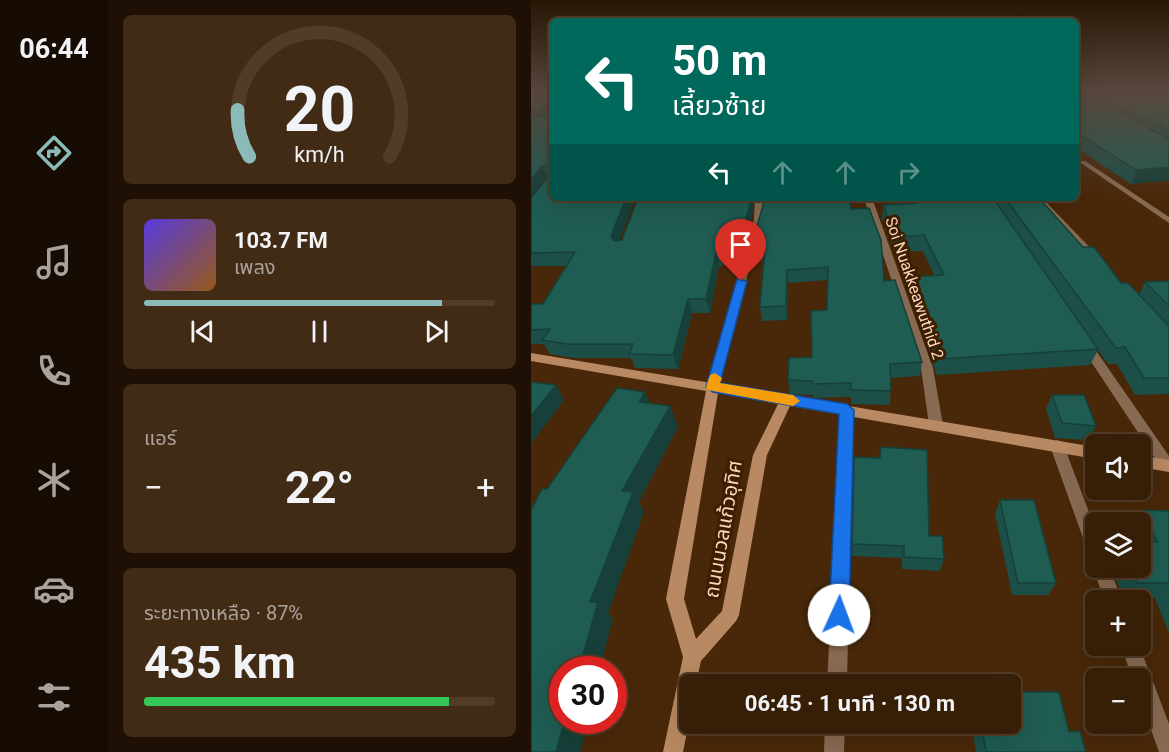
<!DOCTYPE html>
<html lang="th">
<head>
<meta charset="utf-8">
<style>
	body { margin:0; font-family:Roboto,"Noto Sans Thai",sans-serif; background:#422b15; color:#f1f3f6; height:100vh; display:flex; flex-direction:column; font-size:22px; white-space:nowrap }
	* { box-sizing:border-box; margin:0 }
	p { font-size:20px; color:#aaa29b }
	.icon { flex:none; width:33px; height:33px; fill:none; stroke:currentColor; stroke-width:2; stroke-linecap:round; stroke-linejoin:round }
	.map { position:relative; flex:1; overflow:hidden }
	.sheet { display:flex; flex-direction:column; gap:15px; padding:15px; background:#1e1004; width:423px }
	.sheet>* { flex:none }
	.hud { position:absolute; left:18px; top:18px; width:530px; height:183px; border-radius:9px; box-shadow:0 6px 24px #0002,0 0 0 2px #513c28; background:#00695c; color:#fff; overflow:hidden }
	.buttons { position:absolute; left:554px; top:434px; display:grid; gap:12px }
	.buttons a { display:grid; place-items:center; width:66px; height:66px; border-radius:9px; background:#371e07; box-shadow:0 6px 24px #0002,0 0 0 2px #513c28; font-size:30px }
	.speed { position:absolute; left:18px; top:656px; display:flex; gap:12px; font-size:30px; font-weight:700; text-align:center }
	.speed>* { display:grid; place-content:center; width:78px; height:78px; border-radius:50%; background:#371e07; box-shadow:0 6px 24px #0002,0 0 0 2px #513c28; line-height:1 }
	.speed .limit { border:9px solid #d22; background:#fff; color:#111 }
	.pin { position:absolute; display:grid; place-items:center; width:51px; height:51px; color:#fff; margin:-62px -26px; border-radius:50% 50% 50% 0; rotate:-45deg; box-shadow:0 0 6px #0007 }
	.pin .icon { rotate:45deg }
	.me { position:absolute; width:66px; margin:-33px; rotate:2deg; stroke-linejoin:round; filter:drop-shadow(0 0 4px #0008) }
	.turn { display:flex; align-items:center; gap:21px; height:126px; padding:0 24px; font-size:27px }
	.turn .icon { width:78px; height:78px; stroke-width:2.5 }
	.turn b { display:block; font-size:42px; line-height:51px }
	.lanes { display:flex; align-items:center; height:57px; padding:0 24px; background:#0003; justify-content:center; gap:30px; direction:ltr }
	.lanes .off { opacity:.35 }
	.big { font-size:45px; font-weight:700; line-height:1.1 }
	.sheet .card { flex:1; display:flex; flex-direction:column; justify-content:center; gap:9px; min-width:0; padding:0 21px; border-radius:9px; background:#422b15 }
	.sheet .dial { align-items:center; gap:0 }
	.dial svg { height:156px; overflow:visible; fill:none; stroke:#513c28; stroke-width:7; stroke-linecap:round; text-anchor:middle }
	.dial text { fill:#f1f3f6; stroke:none }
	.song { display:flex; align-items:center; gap:18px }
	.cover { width:72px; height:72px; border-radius:9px; background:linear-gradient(135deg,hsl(250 70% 55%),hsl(30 70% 35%)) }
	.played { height:6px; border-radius:3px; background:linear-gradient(90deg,#8bbbb9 85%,#513c28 85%) }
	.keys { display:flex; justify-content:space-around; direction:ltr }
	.heat { display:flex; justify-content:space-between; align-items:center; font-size:33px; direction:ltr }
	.charge { height:9px; border-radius:4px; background:linear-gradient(90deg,#34c759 87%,#513c28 0) }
	.trip { position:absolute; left:148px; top:674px; width:342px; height:60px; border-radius:9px; background:#371e07; box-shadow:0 6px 24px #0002,0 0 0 2px #513c28; font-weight:700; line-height:60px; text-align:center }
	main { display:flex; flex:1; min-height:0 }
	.tabs { display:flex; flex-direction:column; width:108px; justify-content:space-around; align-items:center; background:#160c03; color:#aaa29b }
	.tabs .icon { width:42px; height:42px }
	.tabs .active { color:#8bbbb9 }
	.tabs b { font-size:27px; color:#f1f3f6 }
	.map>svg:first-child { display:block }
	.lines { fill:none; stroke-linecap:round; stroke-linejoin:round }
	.street { fill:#876a52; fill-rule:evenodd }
	.secondary { fill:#b88962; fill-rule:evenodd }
	.wall { fill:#1b4f47 }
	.shaded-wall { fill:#164039 }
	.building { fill:#1f5c52; stroke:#164039; stroke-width:1.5 }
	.route { fill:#1a73e8; stroke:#114b97; stroke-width:1.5 }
	.slow { fill:#f59e0b }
	.labels { text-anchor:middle; stroke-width:6; stroke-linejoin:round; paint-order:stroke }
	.street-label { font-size:16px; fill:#fbd8bd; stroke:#3e1e00 }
	.near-street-label { font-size:20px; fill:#fbd8bd; stroke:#3e1e00 }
</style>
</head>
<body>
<main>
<nav class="tabs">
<b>06:44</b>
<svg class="icon active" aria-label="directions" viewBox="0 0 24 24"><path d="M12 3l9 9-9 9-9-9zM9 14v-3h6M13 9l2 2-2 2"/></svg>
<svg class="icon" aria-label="music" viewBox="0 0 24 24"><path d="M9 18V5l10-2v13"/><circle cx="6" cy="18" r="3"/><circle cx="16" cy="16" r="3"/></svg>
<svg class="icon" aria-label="phone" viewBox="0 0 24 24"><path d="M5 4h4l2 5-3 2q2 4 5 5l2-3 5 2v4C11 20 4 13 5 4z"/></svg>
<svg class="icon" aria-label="climate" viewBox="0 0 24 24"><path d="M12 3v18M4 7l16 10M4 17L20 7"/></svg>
<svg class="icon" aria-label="car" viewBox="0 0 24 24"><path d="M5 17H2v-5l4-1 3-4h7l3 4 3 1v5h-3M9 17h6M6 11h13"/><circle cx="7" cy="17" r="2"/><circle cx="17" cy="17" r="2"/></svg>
<svg class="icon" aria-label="filters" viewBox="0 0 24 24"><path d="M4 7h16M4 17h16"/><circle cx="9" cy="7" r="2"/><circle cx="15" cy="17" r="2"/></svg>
</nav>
<section class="sheet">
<div class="card dial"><svg viewBox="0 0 100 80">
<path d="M14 69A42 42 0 1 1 86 69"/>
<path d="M14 69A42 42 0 0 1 8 45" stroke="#8bbbb9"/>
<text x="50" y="56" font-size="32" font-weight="700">20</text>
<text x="50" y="72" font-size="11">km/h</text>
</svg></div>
<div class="card">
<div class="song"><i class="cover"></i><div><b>103.7 FM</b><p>เพลง</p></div></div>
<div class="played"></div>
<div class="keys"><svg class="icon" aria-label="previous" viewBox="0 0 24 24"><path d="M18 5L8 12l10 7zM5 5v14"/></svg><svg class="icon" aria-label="pause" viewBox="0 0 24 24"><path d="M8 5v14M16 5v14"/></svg><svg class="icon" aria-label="next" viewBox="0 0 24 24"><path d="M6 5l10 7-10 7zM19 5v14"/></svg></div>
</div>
<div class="card"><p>แอร์</p>
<div class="heat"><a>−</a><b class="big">22°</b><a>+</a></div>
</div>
<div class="card"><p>ระยะทางเหลือ · 87%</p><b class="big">435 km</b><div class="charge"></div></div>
</section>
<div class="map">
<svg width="638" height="752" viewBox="0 0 638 752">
	<rect width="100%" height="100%" fill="#492809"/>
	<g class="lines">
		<g class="street">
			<path d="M550 161H554L638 217V223L550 163Z"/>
			<path d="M224 198H232L231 218 188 387 182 391 176 387 223 218Z"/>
			<path d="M333 198H341L402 368 412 425 410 429H400L398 425 390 368Z"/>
			<path d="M503 198H511L567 256V260H561Z"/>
			<path d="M555 341 559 342 638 456V472L632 470 551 348 549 345 551 342Z"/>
			<path d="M316 405 321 407 322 410 316 684H296L310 410 311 407Z"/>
			<path d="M526 440 531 442 533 446 564 528V557L558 554 556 549 519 446 521 442Z"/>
			<path d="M564 562V567H578L591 600H573L562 567Z"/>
			<path d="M590 645H608L638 724V752H628L609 699V678H601Z"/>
			<path d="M294 723H314L313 752H293Z"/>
		</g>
		<g class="secondary">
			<path d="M0 353 564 447V459L259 406 236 455 208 615 205 621 170 661 165 684H159V717L152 752H132L152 657 135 599 175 391 0 361ZM187 393 247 404 222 455 191 611 165 639 153 599Z"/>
			<path d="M609 455 638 460V472L609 467Z"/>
		</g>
	</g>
	<g class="wall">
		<path d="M0 92 104 198 88 240H91L107 198H222L221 218 208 262 193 263 192 266H188L179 313H161L147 369 104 368 100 358H43L19 354 13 344H0V304H12L36 266H0Z"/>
		<path d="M544 92H638V180L600 184 544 147Z"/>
		<path d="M383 198H508L552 247 590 283 608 295 614 282 638 281V394L604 395 586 364H577L567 350 559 365 406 375 377 293 379 277 403 275 392 251 363 252 351 219 352 205 383 203Z"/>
		<path d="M232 205 320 209 391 362 389 376 360 378 359 405 320 404V397L283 398 282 395 259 394 257 380 281 357 296 310V280L257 283 256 320 231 321 229 307 233 261H222L220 248Z"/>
		<path d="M521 395 565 426 557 440 524 438 515 409Z"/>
		<path d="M323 457 398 536 413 559 409 571 371 569V558L321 556Z"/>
		<path d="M469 500 525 583 517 595H481L464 514Z"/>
		<path d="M612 510 638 511V631H637L624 598 592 597 580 567H609V522H603Z"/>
		<path d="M440 723H480L538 732 555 752H445Z"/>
	</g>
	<g class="shaded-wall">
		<path d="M17 108 21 119 0 122V111Z"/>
		<path d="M11 166 16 178 0 200V180Z"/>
		<path d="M638 167V180L600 184 605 170Z"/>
		<path d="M95 198H104L85 249 80 236Z"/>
		<path d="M219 198H222L221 218 208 262 206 249Z"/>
		<path d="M190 250 193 263 192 266 189 253Z"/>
		<path d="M185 253 188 266 179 313 175 299Z"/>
		<path d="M256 270 257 283 256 320 255 306Z"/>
		<path d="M157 299 161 313 147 369 142 355Z"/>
		<path d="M25 385 33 400 0 444V416Z"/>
		<path d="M114 392 123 413 108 402Z"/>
		<path d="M139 406 147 427 108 502 113 512 77 613 82 618 69 669H48L59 602 91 491Z"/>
		<path d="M34 720H57L49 752H25Z"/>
	</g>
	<g class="building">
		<path d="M0 92H21V198H95L80 236 83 241 91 240 107 198H219V205L206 249 190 250 189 253H185L175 299H157L142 355 98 354 102 344H35L11 340 19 329 0 330V304H12L44 252 0 253V198L18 175V166H11L0 180V117L18 116 17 108 0 111Z"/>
		<path d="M544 92H548L638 139V167L605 170 544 132Z"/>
		<path d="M560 92H638V130Z"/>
		<path d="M232 198H318L320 209 338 208 350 240 353 281 364 280 391 362 359 364 360 391 320 390V383L282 384 281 381 257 380 258 358 281 357 280 311 296 310 297 267 256 270 255 306 229 307 234 247 220 248 232 205Z"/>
		<path d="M386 198H462L567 349 408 359 379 277 413 275 393 235 364 237 352 205 386 203Z"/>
		<path d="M474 198H508L552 247H563L590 283H597L638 326V378H613L594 347 585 348Z"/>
		<path d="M638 281V306L614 282Z"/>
		<path d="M0 382 25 385 0 416Z"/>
		<path d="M86 388 114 392 108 402 139 406 91 491 102 492 59 602H67L48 669H32V720H34L25 752H0V510L11 489H16Z"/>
		<path d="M521 395H553L565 426 531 423Z"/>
		<path d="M350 447 396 450 398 536H411L413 559 373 557V546L321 544 323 457 349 458Z"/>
		<path d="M469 500H503L525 583H487Z"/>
		<path d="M612 510 638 511V583H606L600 567H609V541L626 542Z"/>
		<path d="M480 692H528L538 732 549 731 555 752H455L450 723H480Z"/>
	</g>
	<linearGradient id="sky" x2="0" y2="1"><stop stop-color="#281605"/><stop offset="0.47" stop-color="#59483e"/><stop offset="1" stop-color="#59483e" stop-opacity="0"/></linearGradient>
	<rect width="638" height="197" fill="url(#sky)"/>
	<path class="route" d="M206 279 216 281 189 383 316 404 323 410 318 615 315 623 308 626 301 623 298 615 308 414 182 392 175 387Z"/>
	<path class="slow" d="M184 373 191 378 189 383 262 395 269 401 262 406 177 390 175 387 179 375Z"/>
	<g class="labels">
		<g class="street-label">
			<text transform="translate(384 288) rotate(71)" y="6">Soi Nuakkeawuthid 2</text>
		</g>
		<g class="near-street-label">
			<text transform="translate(192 529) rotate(-80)" y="7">ถนนนวลแก้วอุทิศ</text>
		</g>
	</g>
</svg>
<div class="buttons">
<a><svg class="icon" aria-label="sound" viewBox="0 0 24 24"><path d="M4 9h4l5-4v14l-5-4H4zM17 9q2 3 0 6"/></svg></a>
<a><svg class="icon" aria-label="layers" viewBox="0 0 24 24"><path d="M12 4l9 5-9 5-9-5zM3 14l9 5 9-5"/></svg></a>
<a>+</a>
<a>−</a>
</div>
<div class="speed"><div class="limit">30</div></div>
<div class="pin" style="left:210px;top:281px;background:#d93025"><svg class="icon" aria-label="arrive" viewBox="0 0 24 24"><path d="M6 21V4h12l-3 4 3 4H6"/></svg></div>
<svg class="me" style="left:308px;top:615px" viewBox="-20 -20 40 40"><circle r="19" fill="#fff"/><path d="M0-13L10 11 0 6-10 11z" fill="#1a73e8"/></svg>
<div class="trip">06:45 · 1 นาที · 130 m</div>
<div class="hud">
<div class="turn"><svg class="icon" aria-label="left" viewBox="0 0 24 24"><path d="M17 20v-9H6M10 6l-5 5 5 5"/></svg><div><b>50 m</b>เลี้ยวซ้าย</div></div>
<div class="lanes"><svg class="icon" aria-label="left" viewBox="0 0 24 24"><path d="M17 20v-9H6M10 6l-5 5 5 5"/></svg><svg class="icon off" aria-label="ahead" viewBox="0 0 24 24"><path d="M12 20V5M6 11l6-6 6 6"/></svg><svg class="icon off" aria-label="ahead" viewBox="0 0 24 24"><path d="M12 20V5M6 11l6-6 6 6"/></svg><svg class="icon off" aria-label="right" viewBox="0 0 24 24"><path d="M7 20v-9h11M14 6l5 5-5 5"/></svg></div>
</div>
</div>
</main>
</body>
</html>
